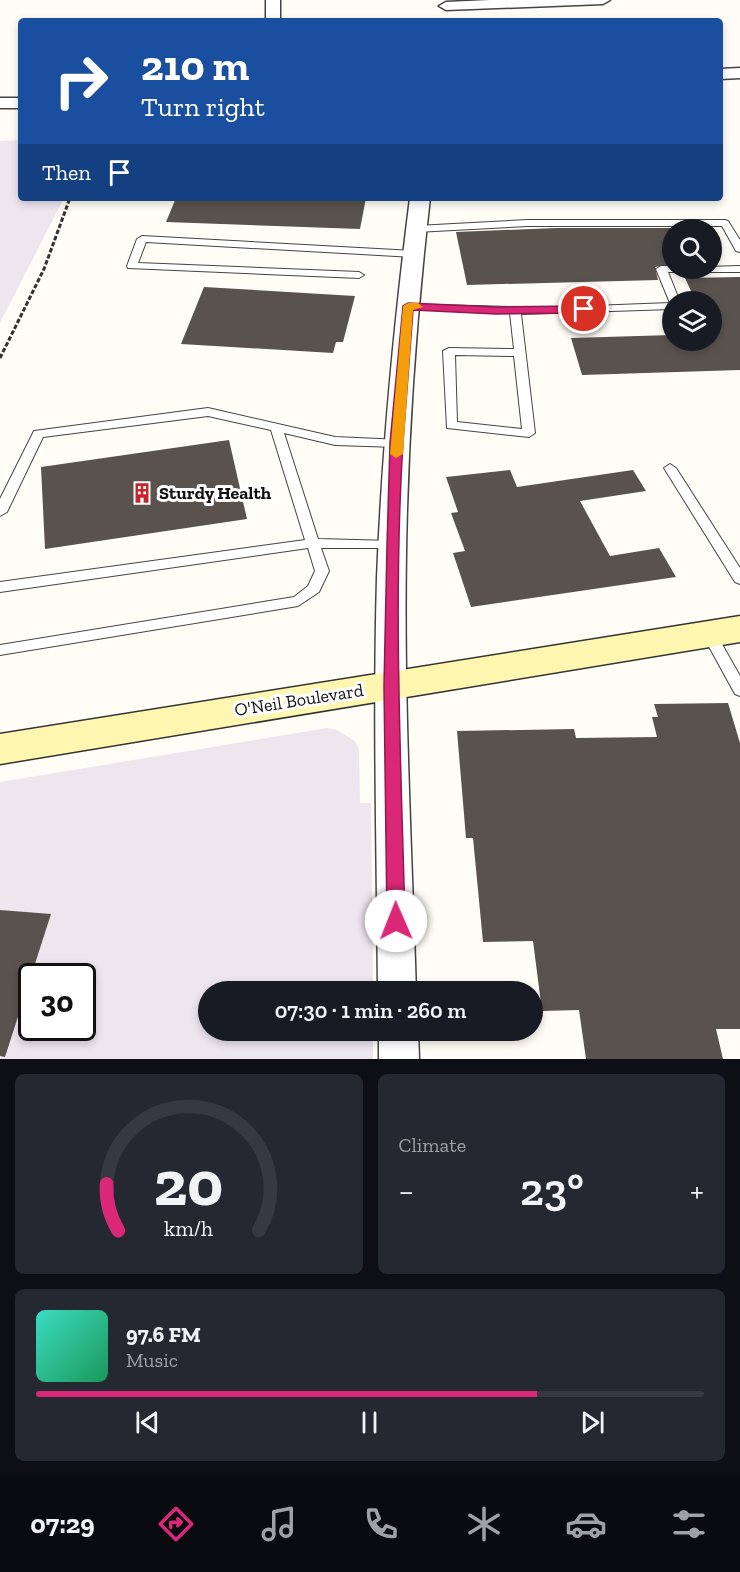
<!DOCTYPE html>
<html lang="en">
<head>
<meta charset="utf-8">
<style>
	body { margin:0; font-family:"Zilla Slab",serif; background:#242831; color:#f1f3f6; height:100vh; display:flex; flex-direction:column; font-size:22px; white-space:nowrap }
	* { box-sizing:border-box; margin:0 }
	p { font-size:20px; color:#9ea1a6 }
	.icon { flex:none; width:33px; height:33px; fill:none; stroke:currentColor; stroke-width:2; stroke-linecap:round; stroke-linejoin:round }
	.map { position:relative; height:1059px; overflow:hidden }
	.details { display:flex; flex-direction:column; gap:15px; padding:15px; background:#0d0f14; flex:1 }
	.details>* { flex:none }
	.top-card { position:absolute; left:18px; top:18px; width:705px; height:183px; border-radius:6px; box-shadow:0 3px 9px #0003; background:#1a4fa0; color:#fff; overflow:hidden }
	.controls { position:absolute; left:662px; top:219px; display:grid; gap:12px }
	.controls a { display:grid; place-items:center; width:60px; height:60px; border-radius:50%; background:#171b24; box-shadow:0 3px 9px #0003; font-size:30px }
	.speed { position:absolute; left:18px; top:963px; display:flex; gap:12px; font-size:30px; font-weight:700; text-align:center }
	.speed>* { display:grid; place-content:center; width:78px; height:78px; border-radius:50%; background:#171b24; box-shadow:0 3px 9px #0003; line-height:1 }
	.speed .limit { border:3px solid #111; border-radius:9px; background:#fff; color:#111 }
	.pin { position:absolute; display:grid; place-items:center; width:51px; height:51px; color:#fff; margin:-26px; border:3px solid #fff; border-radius:50%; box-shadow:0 2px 6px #0007 }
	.me { position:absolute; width:66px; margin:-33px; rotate:359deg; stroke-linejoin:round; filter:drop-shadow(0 0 4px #0008) }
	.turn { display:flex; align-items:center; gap:21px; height:126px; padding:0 24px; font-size:27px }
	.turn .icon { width:78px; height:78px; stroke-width:2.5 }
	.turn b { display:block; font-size:42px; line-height:51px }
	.then { display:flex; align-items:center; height:57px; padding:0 24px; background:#0003; gap:12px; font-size:22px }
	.big { font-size:45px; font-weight:600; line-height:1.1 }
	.details .tile { flex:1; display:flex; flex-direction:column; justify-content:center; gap:9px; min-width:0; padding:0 21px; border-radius:9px; background:#242831 }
	.details .dial { align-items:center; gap:0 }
	.dial svg { height:156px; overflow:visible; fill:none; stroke:#363941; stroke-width:7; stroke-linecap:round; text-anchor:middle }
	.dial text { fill:#f1f3f6; stroke:none }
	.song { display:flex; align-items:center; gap:18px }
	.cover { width:72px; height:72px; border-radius:9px; background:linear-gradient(135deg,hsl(170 70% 55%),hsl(150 70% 35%)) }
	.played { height:6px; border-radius:3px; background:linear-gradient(90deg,#db2777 75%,#363941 75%) }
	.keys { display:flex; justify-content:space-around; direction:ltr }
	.heat { display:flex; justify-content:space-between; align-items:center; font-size:33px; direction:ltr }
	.details .tiles { flex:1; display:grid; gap:15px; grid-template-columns:1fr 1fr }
	.tile:last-child { grid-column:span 2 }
	.trip { position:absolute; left:198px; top:981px; width:345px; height:60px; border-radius:30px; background:#171b24; box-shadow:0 3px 9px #0003; font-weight:600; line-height:60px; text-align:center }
	.tab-bar { display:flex; height:96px; justify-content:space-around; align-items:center; background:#090b0e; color:#9ea1a6 }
	.tab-bar .icon { width:42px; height:42px }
	.tab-bar .on { color:#db2777 }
	.tab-bar b { font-size:27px; color:#f1f3f6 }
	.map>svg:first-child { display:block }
	.industrial { fill:#eee6ef; fill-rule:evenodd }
	.building { fill:#5a524d }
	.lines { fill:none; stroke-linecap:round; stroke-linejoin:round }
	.lane-casing { stroke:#444; stroke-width:2 }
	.street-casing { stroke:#444; stroke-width:3 }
	.secondary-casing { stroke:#333; stroke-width:3 }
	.path { stroke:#333; stroke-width:3; stroke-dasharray:4.5 2; stroke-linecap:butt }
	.lane { fill:#fff; fill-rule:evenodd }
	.street { fill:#fff; fill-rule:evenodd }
	.secondary { fill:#fff6b0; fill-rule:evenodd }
	.route { fill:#db2777; stroke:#8e194d; stroke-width:1.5 }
	.slow { fill:#f59e0b }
	.labels { text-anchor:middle; stroke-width:6; stroke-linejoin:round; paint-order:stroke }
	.poi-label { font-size:18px; font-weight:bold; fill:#111; stroke:#fff; text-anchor:start }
	.street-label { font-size:18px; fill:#111; stroke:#fff }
</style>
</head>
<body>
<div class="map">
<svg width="740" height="1059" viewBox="0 0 740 1059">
	<rect width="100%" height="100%" fill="#fffdf5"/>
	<g class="industrial">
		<path d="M21 140V198H64L0 323V141Z"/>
		<path d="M327 728 337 730 355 741 359 749 360 803H371L373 991 208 992V1030L373 1031V1059H0V782ZM32 976H82V1028H32Z"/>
	</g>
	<g class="building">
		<path d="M176 198H366L360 229 166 222Z"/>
		<path d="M556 228H672V264L655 267 658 280 467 285 456 232Z"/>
		<path d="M740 277V370L582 375 571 338 672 335V340H711V302H696L685 278Z"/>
		<path d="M204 287 355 296 343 342H336L333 353 181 344Z"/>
		<path d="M229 440 247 519 45 549 41 467Z"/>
		<path d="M510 470 517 487 633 470 646 491 580 501 610 556 659 548 676 577 471 607 453 553 465 551 451 513 458 512 446 477Z"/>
		<path d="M728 703 740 743V1029H716L723 1059H586L579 1010 542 1011 533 941 483 942 473 838H466L457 731 574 729 576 738 657 737 652 717H658L654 704Z"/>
		<path d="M0 910 51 914 5 1057 0 1056Z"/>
	</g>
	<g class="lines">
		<g class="lane-casing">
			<g id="lane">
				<path d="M527 220H725L728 221 740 240V252L736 251 722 226H527L416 232 411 229 416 226Z"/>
				<path d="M142 236 414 251 419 254 414 257 146 242 138 263 359 272 364 275 359 278 128 268 127 266 137 239Z"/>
				<path d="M672 266V268L740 266V272H668L680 302H672V309L521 314 535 433 529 437 447 428 443 351 449 348 514 349 510 313 408 309 404 308V304L540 308 670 303 656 269 661 266ZM455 355 514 356 522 429 457 422Z"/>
				<path d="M208 408 335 437 401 440 403 443 401 446 397 447 335 445 284 433 318 539 393 541 398 542 400 545 398 548H321L329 571 319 592 298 606 0 655V645L294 597 308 586 315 571 308 548 0 592V582L305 540 271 430 208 416 43 437 7 512 0 516V499L34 431Z"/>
				<path d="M670 464 676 468 740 568V584L735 582 664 468Z"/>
				<path d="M709 629 714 630 740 676V696L735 694 702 634 704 630Z"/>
			</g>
		</g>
		<g class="street-casing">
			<g id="street">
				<rect x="266" y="0" width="14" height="21"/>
				<path d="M490 0H610L603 4 446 10 439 6 446 2Z"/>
				<path d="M740 68V78L720 79V69Z"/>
				<rect x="0" y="98" width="21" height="10"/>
				<path d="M410 198H430C418 302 410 406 407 510 402 671 411 831 416 992H378C377 854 373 716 377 578 382 451 394 324 410 198Z"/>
				<path d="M379 1030H418L419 1059H379Z"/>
			</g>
		</g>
		<g class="secondary-casing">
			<path id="secondary" d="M740 616V642L0 764V734Z"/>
		</g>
		<path class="path" d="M0 358 44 269 70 198"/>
		<use href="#lane" class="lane"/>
		<use href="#street" class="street"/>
		<use href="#secondary" class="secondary"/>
	</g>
	<path class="route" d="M408 303 496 307 584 306 590 309 584 313 496 314 413 310C410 354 406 398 403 442 393 601 401 762 405 921L402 926 396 929 390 926 387 921 384 686 387 545 390 443 403 306Z"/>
	<path class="slow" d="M418 303 423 307 413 310 403 454 396 458 390 454 403 306 408 303Z"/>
	<defs>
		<g id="building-bare" transform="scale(1.62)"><path d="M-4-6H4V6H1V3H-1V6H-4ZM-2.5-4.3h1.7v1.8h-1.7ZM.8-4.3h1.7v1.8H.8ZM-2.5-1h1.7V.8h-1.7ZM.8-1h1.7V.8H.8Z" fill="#c4262e" stroke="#fff" stroke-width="2.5" paint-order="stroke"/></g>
	</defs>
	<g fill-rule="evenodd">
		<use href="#building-bare" x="142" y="493"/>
	</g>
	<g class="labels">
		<g class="poi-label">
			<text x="159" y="499">Sturdy Health</text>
		</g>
		<g class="street-label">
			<text transform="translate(299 700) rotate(-9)" y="6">O'Neil Boulevard</text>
		</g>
	</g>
</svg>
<div class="controls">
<a><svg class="icon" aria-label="search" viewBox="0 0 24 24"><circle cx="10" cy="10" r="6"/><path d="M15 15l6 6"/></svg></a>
<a><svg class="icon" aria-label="layers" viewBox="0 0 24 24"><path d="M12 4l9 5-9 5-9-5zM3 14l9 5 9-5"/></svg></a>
</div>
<div class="speed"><div class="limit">30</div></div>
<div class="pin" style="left:584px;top:309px;background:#d93025"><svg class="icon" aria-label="arrive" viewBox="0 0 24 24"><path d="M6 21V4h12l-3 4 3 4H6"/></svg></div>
<svg class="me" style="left:396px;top:921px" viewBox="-20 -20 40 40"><circle r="19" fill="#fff"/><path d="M0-13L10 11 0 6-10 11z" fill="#db2777"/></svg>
<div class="trip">07:30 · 1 min · 260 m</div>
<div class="top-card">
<div class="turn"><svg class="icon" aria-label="right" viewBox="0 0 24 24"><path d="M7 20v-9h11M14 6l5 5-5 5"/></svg><div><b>210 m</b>Turn right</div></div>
<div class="then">Then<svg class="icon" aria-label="arrive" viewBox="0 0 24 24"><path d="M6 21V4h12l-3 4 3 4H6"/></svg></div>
</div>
</div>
<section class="details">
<div class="tiles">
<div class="tile dial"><svg viewBox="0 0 100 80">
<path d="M14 69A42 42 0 1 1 86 69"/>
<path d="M14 69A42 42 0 0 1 8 45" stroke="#db2777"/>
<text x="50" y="56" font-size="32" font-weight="700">20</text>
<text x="50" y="72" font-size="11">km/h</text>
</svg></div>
<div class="tile"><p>Climate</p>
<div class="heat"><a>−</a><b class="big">23°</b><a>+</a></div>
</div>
<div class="tile">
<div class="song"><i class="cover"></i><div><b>97.6 FM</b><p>Music</p></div></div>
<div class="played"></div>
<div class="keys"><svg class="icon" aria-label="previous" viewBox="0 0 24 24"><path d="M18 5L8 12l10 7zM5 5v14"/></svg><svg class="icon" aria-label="pause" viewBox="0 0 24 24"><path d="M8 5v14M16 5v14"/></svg><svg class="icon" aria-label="next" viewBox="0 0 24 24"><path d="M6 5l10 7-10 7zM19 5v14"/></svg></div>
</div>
</div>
</section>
<nav class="tab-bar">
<b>07:29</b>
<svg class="icon on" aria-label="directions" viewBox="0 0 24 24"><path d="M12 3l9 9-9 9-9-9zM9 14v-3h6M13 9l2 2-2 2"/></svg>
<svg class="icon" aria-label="music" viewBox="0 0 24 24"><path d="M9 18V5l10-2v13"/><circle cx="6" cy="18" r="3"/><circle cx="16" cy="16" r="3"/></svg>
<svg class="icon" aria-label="phone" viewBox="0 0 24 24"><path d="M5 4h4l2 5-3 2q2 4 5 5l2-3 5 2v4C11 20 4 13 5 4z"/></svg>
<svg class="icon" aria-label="climate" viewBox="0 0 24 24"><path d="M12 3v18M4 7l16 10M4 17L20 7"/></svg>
<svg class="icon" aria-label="car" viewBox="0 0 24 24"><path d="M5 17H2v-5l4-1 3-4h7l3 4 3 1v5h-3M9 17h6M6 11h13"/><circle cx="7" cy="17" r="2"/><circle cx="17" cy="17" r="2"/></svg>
<svg class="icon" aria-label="filters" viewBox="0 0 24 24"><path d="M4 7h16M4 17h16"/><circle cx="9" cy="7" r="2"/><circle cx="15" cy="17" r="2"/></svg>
</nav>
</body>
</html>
